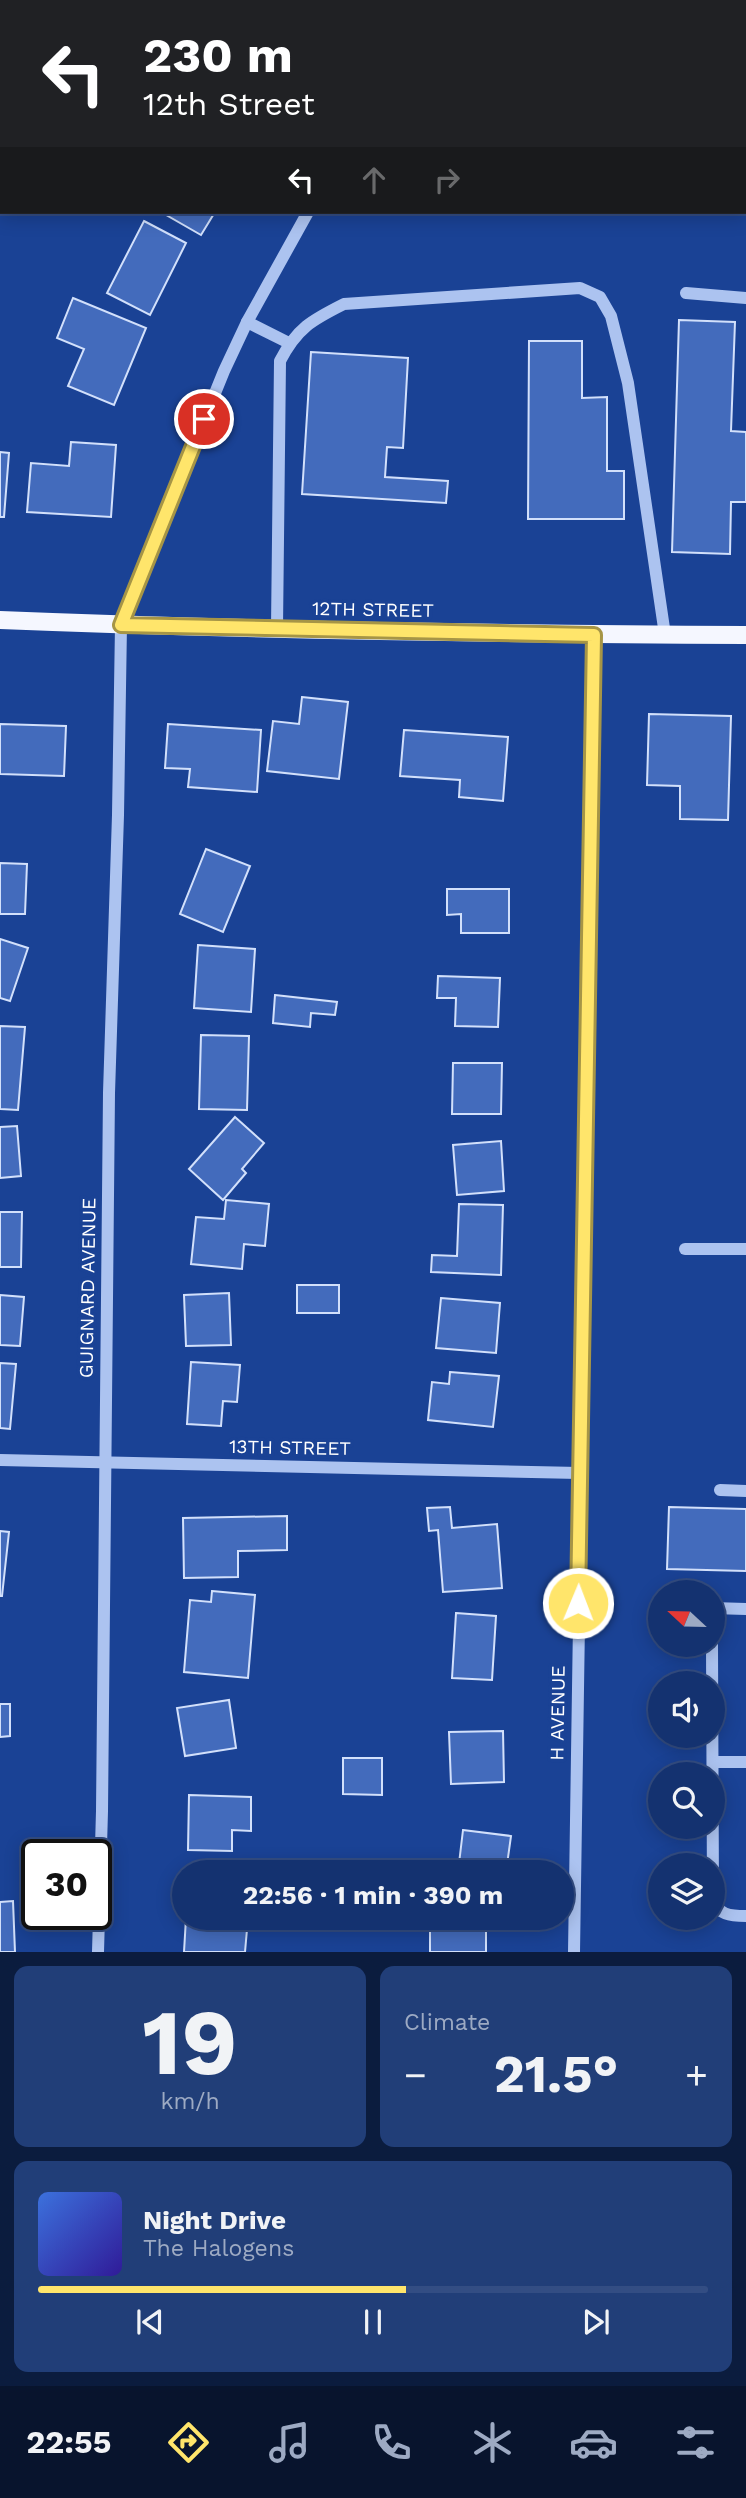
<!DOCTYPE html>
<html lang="en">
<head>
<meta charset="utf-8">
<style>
	body { margin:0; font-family:"Work Sans",sans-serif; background:#213e78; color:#f1f3f6; height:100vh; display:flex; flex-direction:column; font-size:26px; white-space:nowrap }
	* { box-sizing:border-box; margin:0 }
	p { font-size:23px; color:#9daac3 }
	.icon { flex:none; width:38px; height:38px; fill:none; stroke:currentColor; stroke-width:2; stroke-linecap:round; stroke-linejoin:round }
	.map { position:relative; height:1952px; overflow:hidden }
	.side { display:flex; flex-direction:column; gap:14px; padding:14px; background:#0b1c3e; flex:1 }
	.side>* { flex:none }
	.top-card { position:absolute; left:0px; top:0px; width:747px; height:214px; box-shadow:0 4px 18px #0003,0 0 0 2px #334d83; background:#202124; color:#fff; overflow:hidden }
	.needle { width:46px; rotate:292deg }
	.tools { position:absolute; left:648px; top:1580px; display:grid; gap:14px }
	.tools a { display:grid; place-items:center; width:77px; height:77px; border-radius:50%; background:#143270; box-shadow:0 4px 18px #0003,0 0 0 2px #334d83; font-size:35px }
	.speed { position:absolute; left:21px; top:1839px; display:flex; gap:14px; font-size:35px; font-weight:700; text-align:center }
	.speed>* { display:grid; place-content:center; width:91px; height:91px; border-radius:50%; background:#143270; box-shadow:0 4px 18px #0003,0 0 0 2px #334d83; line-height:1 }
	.speed .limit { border:4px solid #111; border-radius:10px; background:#fff; color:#111 }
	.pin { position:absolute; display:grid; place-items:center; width:60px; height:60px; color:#fff; margin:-30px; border:4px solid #fff; border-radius:50%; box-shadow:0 2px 7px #0007 }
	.me { position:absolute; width:77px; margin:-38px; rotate:1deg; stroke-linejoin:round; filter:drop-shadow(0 0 5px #0008) }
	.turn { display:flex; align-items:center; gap:24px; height:147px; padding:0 28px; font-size:32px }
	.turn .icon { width:91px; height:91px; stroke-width:2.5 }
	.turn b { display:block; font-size:49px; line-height:60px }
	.lanes { display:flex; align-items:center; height:66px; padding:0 28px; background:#0003; justify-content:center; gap:35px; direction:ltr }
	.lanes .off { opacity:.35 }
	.big { font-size:52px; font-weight:700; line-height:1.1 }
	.side .tile { flex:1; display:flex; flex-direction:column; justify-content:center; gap:10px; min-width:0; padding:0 24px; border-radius:14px; background:#213e78 }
	.side .dial { align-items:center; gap:0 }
	.dial b { font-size:91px; line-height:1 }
	.song { display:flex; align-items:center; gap:21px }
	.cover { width:84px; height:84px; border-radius:10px; background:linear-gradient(135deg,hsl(220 70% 55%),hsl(250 70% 35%)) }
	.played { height:7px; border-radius:4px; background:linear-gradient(90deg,#ffe56b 55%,#334d83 55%) }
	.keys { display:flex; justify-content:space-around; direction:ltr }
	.heat { display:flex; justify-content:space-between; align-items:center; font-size:38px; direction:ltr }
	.side .tiles { flex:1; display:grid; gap:14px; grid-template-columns:1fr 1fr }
	.tile:last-child { grid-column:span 2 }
	.trip { position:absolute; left:172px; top:1860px; width:402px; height:70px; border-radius:35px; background:#143270; box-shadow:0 4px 18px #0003,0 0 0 2px #334d83; font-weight:700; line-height:70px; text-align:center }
	.tab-bar { display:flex; height:112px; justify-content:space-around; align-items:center; background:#08142d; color:#9daac3 }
	.tab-bar .icon { width:49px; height:49px }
	.tab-bar .active { color:#ffe56b }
	.tab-bar b { font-size:32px; color:#f1f3f6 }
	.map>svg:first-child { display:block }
	.building { fill:#436bbc; stroke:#d2e0fb; stroke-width:2 }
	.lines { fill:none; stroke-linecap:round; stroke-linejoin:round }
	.minor { stroke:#acc3f0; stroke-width:12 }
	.major { stroke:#f5f7ff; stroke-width:18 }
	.route-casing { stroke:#a69546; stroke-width:18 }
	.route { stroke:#ffe56b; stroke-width:12 }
	.labels { text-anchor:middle; stroke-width:7; stroke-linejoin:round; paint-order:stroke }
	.street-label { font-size:19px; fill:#fff; stroke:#1a4295 }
</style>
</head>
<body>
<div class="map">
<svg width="746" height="1952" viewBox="0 0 746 1952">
	<rect width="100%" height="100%" fill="#1a4295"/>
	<g class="building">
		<path d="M50 0H113L49 2Z"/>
		<path d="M278 0H349L352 2H277Z"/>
		<path d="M693 0H746V163V2H693Z"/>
		<path d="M2 90V185L0 188V93Z"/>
		<path d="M161 212H215L201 235Z"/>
		<path d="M144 221 186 243 150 315 107 293Z"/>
		<path d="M73 298 146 328 114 405 68 386 84 349 57 338Z"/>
		<path d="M679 320 735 322 731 431 746 432V502H731L730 554 672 552Z"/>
		<path d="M529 341H582V398L607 397V471H624V519H528Z"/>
		<path d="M311 352 408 358 403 448 387 447 385 477 448 481 446 503 302 494Z"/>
		<path d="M71 442 116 445 111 517 27 512 31 463 69 466Z"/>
		<path d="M0 452 9 453 4 517H0Z"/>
		<path d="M302 697 348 702 339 779 267 771 273 721 299 724Z"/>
		<path d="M649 714 731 716 728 820 680 819V786L647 785Z"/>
		<path d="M0 724 66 726 64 776 0 774Z"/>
		<path d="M168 724 261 730 257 792 188 787 190 769 165 768Z"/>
		<path d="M404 730 508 737 503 801 459 797 460 780 400 776Z"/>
		<path d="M206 849 250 866 223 932 180 914Z"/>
		<path d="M0 863 27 864 25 914H0Z"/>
		<path d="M447 889H509V933H461V914L447 915Z"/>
		<path d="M0 939 28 948 10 1001 0 998Z"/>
		<path d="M198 945 255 949 251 1012 194 1008Z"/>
		<path d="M438 976 500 978 498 1027 455 1026 456 998H437Z"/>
		<path d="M275 995 337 1002 335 1015 311 1013 310 1027 273 1023Z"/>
		<path d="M0 1026 25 1027 18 1110 0 1109Z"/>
		<path d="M201 1035 249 1036 247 1110 199 1109Z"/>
		<path d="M453 1063H502L501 1114H452Z"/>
		<path d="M235 1117 264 1143 242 1169 246 1173 223 1200 189 1169Z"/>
		<path d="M17 1126 21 1176 0 1178V1127Z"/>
		<path d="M501 1141 504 1191 457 1195 453 1145Z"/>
		<path d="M226 1200 269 1204 265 1246 244 1244 242 1269 191 1264 196 1217 224 1219Z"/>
		<path d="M459 1204 503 1205 501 1275 431 1272 432 1255 457 1256Z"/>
		<path d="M0 1212H22L21 1267H0Z"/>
		<rect x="297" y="1285" width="42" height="28"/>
		<path d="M229 1293 231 1345 186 1346 184 1295Z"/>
		<path d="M0 1295 24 1297 20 1346 0 1345Z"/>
		<path d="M441 1298 500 1303 496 1353 436 1348Z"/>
		<path d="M191 1362 240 1365 237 1402 223 1401 221 1426 187 1424Z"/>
		<path d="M0 1363 16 1364 10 1429 0 1428Z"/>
		<path d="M450 1372 499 1376 493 1427 428 1420 432 1382 449 1384Z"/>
		<path d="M450 1507 452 1528 497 1524 502 1588 443 1592 438 1530 429 1531 427 1508Z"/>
		<path d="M669 1507 746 1509V1571L667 1569Z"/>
		<path d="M287 1516V1550L238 1551V1577L184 1578 183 1518Z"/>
		<path d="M0 1531 9 1532 2 1596H0Z"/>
		<path d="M212 1591 255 1595 248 1678 184 1672 190 1600 211 1602Z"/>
		<path d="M456 1613 496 1616 492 1680 452 1678Z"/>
		<path d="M229 1700 236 1748 185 1756 177 1708Z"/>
		<path d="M0 1704H10V1736L0 1737Z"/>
		<path d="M503 1731 504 1782 451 1784 449 1732Z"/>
		<path d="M343 1758H382V1795L343 1794Z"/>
		<path d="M189 1795 251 1797V1831L232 1830V1851L188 1850Z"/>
		<path d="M463 1830 511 1836 506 1872H458Z"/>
		<path d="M13 1901 15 1952H0V1902Z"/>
		<path d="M186 1918H248L245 1952H184Z"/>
		<rect x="430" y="1918" width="56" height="34"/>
	</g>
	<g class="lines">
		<g class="minor">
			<path d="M428 0 430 2"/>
			<path d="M444 2 445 0"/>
			<path d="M686 293 746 298"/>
			<path d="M247 322 289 343"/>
			<path d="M277 628 280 361C297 328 312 320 344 304L580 288 600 297 611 316 628 383 665 635"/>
			<path d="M685 1249H746"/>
			<path d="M0 1460 579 1473"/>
			<path d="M720 1490 746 1491"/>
			<path d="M712 1608 746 1609"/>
			<path d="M712 1645 713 1899C717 1915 731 1916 746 1916"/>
			<path d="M714 1762H746"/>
			<path d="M98 1952 102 1811 109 1093 118 815 121 625 224 371 247 322 308 212"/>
			<path d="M574 1952 594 635"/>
		</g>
		<path class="major" d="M0 620C248 630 497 634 746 635"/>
	</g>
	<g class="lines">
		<g class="route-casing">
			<path id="route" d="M204 419 121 625 594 635 578 1603"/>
		</g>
		<use href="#route" class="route"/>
	</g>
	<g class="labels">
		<g class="street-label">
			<text transform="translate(373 609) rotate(1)" y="7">12TH STREET</text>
			<text transform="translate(87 1288) rotate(-89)" y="7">GUIGNARD AVENUE</text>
			<text transform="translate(290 1447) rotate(1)" y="7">13TH STREET</text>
			<text transform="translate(557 1713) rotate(-89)" y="7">H AVENUE</text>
		</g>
	</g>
</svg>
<div class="tools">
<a><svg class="needle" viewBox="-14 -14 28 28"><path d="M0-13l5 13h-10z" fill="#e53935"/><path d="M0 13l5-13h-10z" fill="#9daac3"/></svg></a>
<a><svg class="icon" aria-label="sound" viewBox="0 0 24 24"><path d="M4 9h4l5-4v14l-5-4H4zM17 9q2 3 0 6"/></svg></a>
<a><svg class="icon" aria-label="search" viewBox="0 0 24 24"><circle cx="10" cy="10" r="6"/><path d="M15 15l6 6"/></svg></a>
<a><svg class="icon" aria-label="layers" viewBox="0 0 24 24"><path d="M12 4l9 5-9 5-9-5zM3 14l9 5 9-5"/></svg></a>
</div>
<div class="speed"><div class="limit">30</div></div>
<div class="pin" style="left:204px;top:419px;background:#d93025"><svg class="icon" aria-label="arrive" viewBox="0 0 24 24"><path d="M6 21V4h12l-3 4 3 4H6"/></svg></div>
<svg class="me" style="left:578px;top:1603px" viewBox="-20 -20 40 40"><circle r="17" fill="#ffe56b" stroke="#fff" stroke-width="3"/><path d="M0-11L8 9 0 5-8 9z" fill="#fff"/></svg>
<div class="trip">22:56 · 1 min · 390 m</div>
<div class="top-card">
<div class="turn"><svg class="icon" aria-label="left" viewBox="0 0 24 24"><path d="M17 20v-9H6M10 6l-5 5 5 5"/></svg><div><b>230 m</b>12th Street</div></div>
<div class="lanes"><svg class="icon" aria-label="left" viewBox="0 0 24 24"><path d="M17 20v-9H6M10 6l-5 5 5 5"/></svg><svg class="icon off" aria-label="ahead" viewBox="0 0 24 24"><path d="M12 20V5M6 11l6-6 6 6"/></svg><svg class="icon off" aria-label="right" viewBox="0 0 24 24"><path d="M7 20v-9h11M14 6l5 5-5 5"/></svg></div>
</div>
</div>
<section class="side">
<div class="tiles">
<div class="tile dial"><b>19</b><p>km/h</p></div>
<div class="tile"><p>Climate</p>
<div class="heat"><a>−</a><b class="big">21.5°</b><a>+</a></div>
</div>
<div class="tile">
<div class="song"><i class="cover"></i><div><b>Night Drive</b><p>The Halogens</p></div></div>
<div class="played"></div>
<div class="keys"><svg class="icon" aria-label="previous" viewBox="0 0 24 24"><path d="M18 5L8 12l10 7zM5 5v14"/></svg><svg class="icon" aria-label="pause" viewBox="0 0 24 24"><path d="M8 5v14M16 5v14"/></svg><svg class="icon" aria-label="next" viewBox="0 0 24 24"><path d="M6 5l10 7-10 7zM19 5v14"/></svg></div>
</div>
</div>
</section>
<nav class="tab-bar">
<b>22:55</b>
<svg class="icon active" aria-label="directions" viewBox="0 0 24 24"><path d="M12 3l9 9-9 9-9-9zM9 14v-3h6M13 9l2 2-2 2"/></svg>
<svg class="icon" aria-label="music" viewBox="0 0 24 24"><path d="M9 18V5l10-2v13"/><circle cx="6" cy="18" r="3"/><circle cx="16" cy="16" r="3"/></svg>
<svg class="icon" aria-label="phone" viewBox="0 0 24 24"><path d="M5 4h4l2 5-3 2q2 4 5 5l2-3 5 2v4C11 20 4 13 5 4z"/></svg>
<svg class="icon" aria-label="climate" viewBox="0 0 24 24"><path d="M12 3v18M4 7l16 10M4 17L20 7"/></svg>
<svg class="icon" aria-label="car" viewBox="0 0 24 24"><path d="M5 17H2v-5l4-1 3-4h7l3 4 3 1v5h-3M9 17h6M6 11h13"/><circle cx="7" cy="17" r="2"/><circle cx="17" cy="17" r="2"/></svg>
<svg class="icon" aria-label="filters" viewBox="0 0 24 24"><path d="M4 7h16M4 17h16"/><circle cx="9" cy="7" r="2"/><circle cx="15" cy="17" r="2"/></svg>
</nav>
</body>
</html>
